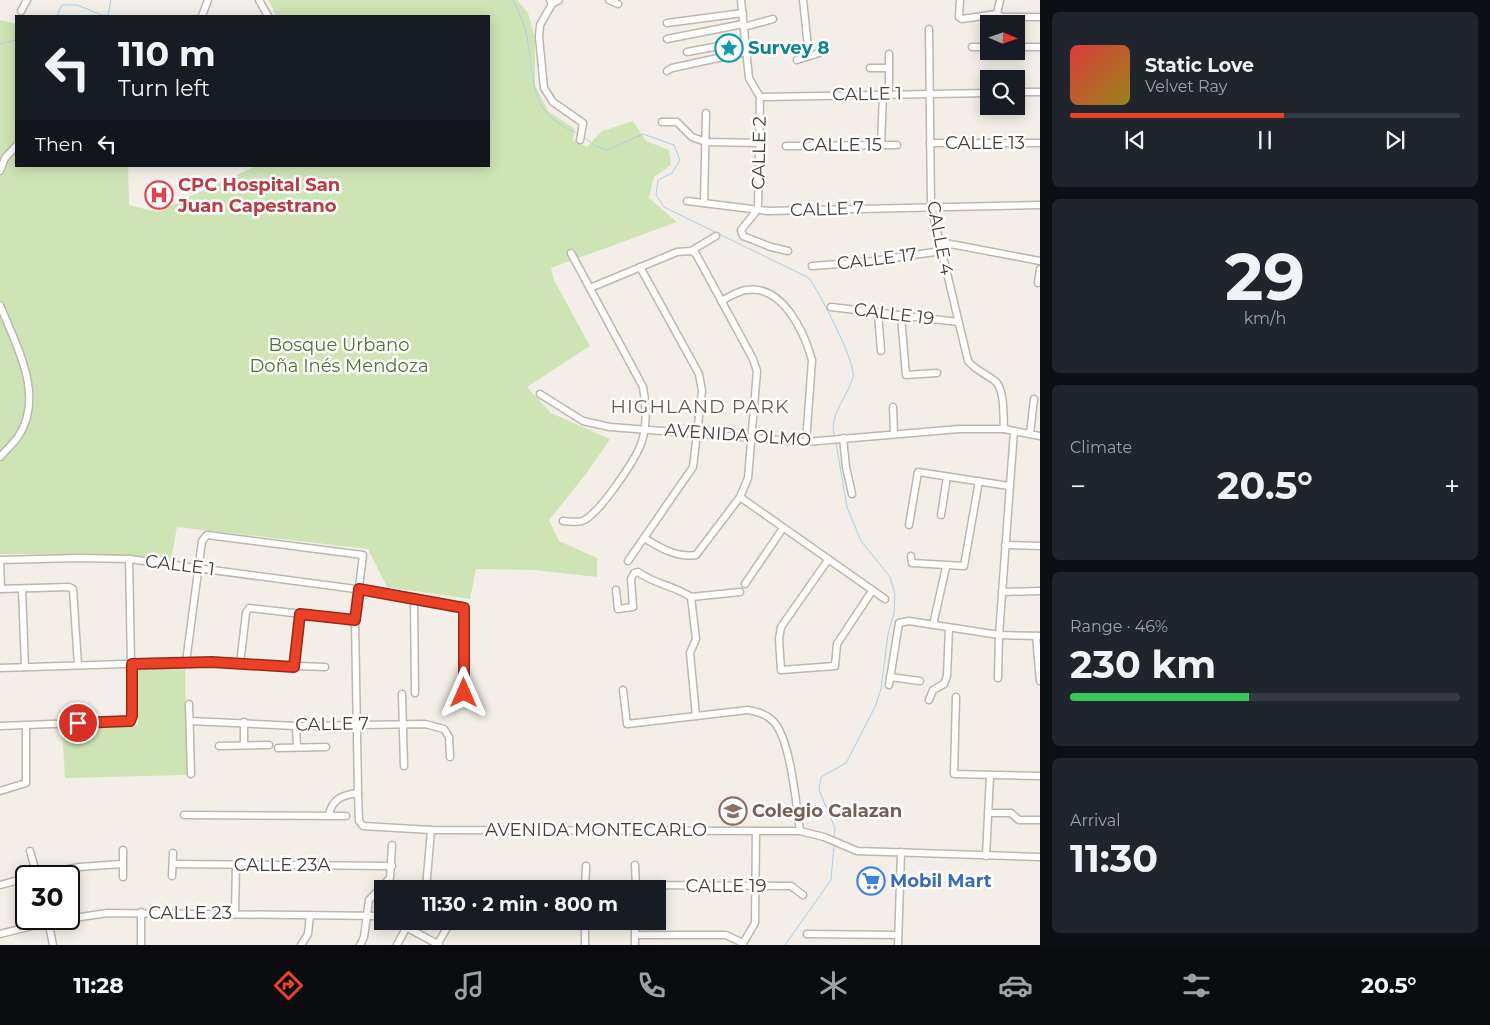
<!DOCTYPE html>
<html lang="en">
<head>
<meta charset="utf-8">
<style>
	body { margin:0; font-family:Montserrat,sans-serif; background:#20242c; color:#f1f3f6; height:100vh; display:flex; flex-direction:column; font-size:19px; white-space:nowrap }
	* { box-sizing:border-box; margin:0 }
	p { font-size:16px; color:#9ea1a6 }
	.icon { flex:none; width:28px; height:28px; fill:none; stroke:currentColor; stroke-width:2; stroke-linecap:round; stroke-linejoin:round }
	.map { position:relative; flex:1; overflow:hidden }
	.drawer { display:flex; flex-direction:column; gap:12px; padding:12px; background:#0d0f14; width:450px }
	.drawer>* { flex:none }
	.banner { position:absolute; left:15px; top:15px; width:475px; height:152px; border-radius:0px; box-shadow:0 2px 12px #0003; background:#171b24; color:#f1f3f6; overflow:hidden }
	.needle { width:32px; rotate:92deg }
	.buttons { position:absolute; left:980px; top:15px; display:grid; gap:10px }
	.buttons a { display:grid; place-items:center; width:45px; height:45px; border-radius:0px; background:#171b24; box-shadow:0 2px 12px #0003; font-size:25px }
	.speed { position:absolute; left:15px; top:865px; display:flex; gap:10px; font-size:25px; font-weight:700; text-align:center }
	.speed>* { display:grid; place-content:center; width:65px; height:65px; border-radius:50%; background:#171b24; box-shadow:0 2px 12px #0003; line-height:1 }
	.speed .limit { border:2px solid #111; border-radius:8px; background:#fff; color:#111 }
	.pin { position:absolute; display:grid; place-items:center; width:42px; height:42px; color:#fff; margin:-21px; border:2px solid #fff; border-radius:50%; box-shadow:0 1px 5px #0007 }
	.me { position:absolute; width:55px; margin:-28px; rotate:0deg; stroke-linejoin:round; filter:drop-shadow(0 0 4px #0008) }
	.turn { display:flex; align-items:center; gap:18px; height:105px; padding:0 20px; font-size:22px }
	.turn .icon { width:65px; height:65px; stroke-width:2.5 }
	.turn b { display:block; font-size:35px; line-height:42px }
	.then { display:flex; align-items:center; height:48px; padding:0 20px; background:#0003; gap:10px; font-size:19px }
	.big { font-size:38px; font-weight:700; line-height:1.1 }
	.drawer .card { flex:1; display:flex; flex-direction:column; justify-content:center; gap:8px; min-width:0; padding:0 18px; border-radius:8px; background:#20242c }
	.drawer .dial { align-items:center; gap:0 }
	.dial b { font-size:65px; line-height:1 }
	.song { display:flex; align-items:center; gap:15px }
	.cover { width:60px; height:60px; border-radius:8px; background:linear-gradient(135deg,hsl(0 70% 55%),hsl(50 70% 35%)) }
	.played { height:5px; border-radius:2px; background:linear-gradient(90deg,#eb4127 55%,#363941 55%) }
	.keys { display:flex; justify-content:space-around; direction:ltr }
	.heat { display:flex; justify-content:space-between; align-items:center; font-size:28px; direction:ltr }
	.charge { height:8px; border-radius:4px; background:linear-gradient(90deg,#34c759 46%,#363941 0) }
	.trip { position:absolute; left:374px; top:880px; width:292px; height:50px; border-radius:0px; background:#171b24; box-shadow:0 2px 12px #0003; font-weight:700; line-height:50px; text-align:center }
	.tabs { display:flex; height:80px; justify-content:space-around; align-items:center; background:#090b0e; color:#9ea1a6 }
	.tabs .icon { width:35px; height:35px }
	.tabs .active { color:#eb4127 }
	.tabs b { font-size:22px; color:#f1f3f6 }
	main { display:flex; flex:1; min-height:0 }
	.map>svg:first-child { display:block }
	.green { fill:#cfe4b4 }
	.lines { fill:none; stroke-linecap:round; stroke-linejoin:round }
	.stream { stroke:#a8d1eb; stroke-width:1 }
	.minor-casing { stroke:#beb7ab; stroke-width:9 }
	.minor { stroke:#fff; stroke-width:6 }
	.route-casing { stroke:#992a19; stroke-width:12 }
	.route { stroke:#eb4127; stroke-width:9 }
	.labels { text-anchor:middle; stroke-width:5; stroke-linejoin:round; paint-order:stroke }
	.culture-label { font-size:18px; font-weight:bold; fill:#0d838f; stroke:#fff; text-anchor:start }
	.street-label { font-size:18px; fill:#464037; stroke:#fff }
	.health-label { font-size:18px; font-weight:bold; fill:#be3a42; stroke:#fff; text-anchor:start }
	.park-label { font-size:18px; fill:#49742e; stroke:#fff }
	.education-label { font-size:18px; font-weight:bold; fill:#785e54; stroke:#fff; text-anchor:start }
	.shop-label { font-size:18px; font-weight:bold; fill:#366cbe; stroke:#fff; text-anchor:start }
	.neighbourhood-label { font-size:19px; letter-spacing:1px; fill:#685e4f; stroke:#fff }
</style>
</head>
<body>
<main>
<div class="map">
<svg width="1040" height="945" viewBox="0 0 1040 945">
	<rect width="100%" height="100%" fill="#f3efe8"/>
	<g class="green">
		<path d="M269 0H517L528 13 535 38V85L548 111 575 129 573 140 587 147 602 131 633 121 646 141 669 150 671 165 654 177 649 198 677 222 551 268 554 280 590 346 527 387 551 413 610 439 586 474 549 520 559 541 597 558V577L534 570 476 569 470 599 387 587 368 549 177 527 171 560 80 554H0V20L16 24V166H128L129 205 157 212 256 166H489V16H276Z"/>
		<path d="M185 667 187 775 65 778 62 729 138 725V668Z"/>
	</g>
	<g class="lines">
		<g class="stream">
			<path d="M513 0C520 14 526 27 528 43 536 89 529 113 579 134"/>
			<path d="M57 16 62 5H77L102 15H108L111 0"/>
			<path d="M0 44 16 40"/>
			<path d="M583 136 595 146 607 150 643 134 674 145 680 160 672 173 658 180 656 195 664 207 809 278C819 292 856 362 853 377 848 396 829 414 834 435"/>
			<path d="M834 837 835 828 819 790 821 777 846 763 875 707 881 689 888 634 894 614 895 594 890 577 861 541 847 507 836 443"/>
			<path d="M785 945 831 880 834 845"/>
		</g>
		<g class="minor-casing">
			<g id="minor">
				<path d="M259 0 268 16"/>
				<path d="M550 0 552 4 540 25 539 37 544 88 553 102 583 123 580 140"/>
				<path d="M609 0 618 4"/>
				<path d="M741 0 749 78 760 97"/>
				<path d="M803 0 809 56"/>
				<path d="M960 0 959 17 962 19 997 14"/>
				<path d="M552 4 559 0"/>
				<path d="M21 11 27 0"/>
				<path d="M997 14 1002 17H1040"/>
				<path d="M997 14 1000 0"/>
				<path d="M202 16 208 0"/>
				<path d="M667 23 743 13"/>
				<path d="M744 27 773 19"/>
				<path d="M929 29 931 206 968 361C976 371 987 374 996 382 1005 391 1003 417 1004 429"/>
				<path d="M667 39 743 24"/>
				<path d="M972 47H989"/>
				<path d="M1016 47H1040"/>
				<path d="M687 52 745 41"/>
				<path d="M797 60 819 53"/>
				<path d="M870 68H889"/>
				<path d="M667 71 672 68 746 52"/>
				<path d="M1016 92H1040"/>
				<path d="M889 94V54"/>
				<path d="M760 97 989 93"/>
				<path d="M760 97 758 209 741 230 743 236 771 247 788 251"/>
				<path d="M662 122H677L692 137 706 142 760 143"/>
				<path d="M930 143H1040"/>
				<path d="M881 145 883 94"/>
				<path d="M786 146 897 145"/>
				<path d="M0 171 5 158 16 146"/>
				<path d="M687 201 768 211 1040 205"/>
				<path d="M704 203 706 113"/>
				<path d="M940 242 1040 261"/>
				<path d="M812 266 866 262 941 251"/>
				<path d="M1038 283 1040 269"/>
				<path d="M590 288 677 252 691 251 716 236"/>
				<path d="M721 301C729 297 738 291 746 290 782 284 804 331 812 360L806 442"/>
				<path d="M0 305C15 344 46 395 18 437 13 444 6 450 0 457"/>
				<path d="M831 307 958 322"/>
				<path d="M878 313 881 351"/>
				<path d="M901 316 906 375 937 373"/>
				<path d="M540 394 583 421 610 427 806 442 959 429H1004L1040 436"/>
				<path d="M893 407 894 434"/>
				<path d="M1030 434 1034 399"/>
				<path d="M843 438 846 467 852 494"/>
				<path d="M740 497 885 599"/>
				<path d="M941 515 947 477"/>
				<path d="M563 521C569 521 576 523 582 521 598 516 637 458 642 441 647 425 646 404 643 387L571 253"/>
				<path d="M909 525 918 472 1009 486"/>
				<path d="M644 538C661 548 676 558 696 555L740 497 748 478 757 371 753 359 696 254 691 251"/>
				<path d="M1005 545 1040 546"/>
				<path d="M911 556 912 563 964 566 979 481"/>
				<path d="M0 560 78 558 129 559 393 594 464 608V693"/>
				<path d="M0 560 1 589"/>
				<path d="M828 560 781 627 779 639 781 670 835 666 837 644 872 591"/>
				<path d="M628 561 693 467 702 391 699 374 640 267"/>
				<path d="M745 584 783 528"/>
				<path d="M0 589 69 587 73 589 78 665"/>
				<path d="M22 589 25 667"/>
				<path d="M616 590 618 609 633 607 631 579 634 573 638 572C654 584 675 586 691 597L696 639 690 653 696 716"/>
				<path d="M1002 592 1040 591"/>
				<path d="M414 597 415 693"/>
				<path d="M691 597 740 592"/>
				<path d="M933 625 946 567"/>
				<path d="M1036 636 1040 681"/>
				<path d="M186 662 202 541 207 535 363 555 355 620 358 793 359 821 363 826 431 830 800 831 824 837 857 851 1040 857"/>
				<path d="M240 664 246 613 249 608 355 620"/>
				<path d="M294 667 300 614"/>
				<path d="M0 668 186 662 325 667"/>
				<path d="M890 677 920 681"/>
				<path d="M998 678 999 635 1014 431"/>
				<path d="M889 685 899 623 909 621 999 635 1040 636"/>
				<path d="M623 690 627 724 748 710C758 712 766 714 773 721 791 739 796 805 800 831"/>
				<path d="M402 694 404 766"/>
				<path d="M956 697 954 774 1040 776"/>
				<path d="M929 700 933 690 944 684 947 676 949 628"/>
				<path d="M189 704 191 774"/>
				<path d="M190 721 296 726 425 724 444 729 449 737 450 757"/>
				<path d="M0 726 130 721 132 716 129 559"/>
				<path d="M296 726 297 747"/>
				<path d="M244 745V722"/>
				<path d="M219 746 269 745"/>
				<path d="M278 748 326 747"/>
				<path d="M0 791 26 783V726"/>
				<path d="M989 813H1011L1019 820H1040"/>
				<path d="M184 815 346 816"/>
				<path d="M329 815C332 799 342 795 358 793"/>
				<path d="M30 851 37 876"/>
				<path d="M986 856 990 776"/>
				<path d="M173 864 392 866"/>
				<path d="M635 865 636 888"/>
				<path d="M34 876 79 867 123 864"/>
				<path d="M172 876 173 853"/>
				<path d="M123 877V850"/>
				<path d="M0 885 26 878"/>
				<path d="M636 885 791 886 803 895"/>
				<path d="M426 889 431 830"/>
				<path d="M585 889 586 866"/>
				<path d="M235 913 236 865"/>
				<path d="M48 920 53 945"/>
				<path d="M395 921 439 945"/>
				<path d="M585 921V945"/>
				<path d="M0 934 48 922 107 913 382 916"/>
				<path d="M807 934 898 935"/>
				<path d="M635 935H726L743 943"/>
				<path d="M141 945V912"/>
				<path d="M301 945 308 934 310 915"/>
				<path d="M360 945 364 937 369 900 390 878 392 845"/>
				<path d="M397 945 410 921"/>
				<path d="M437 945 451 921"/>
				<path d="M635 945V921"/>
				<path d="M742 945 755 923 756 831"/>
				<path d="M898 945 901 852"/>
			</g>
		</g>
		<use href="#minor" class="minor"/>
	</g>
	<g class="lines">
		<g class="route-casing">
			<path id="route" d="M78 723 130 721 132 716V664L212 662 294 667 300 614 355 620 359 589 464 608V693"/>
		</g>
		<use href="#route" class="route"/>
	</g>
	<defs>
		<g id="sight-ring" transform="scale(1.4375)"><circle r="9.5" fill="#fff" stroke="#0f9aa8" stroke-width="1.5"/><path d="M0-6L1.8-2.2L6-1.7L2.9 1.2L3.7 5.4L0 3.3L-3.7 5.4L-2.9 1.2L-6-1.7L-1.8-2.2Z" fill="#0f9aa8"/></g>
		<g id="hospital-ring" transform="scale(1.4375)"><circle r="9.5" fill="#fff" stroke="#e0444e" stroke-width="1.5"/><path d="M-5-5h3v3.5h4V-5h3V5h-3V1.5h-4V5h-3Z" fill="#e0444e"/></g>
		<g id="school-ring" transform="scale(1.4375)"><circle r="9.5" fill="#fff" stroke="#8d6e63" stroke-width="1.5"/><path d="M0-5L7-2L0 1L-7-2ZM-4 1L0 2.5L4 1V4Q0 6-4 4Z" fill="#8d6e63"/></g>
		<g id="supermarket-ring" transform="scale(1.4375)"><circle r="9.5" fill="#fff" stroke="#3f7fe0" stroke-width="1.5"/><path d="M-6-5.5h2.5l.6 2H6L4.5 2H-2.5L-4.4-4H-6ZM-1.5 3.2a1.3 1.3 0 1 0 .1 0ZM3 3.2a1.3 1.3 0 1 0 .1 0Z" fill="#3f7fe0"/></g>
	</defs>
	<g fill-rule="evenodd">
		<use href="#sight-ring" x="729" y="48"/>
		<use href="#hospital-ring" x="159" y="195"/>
		<use href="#school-ring" x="733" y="811"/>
		<use href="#supermarket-ring" x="871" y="881"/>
	</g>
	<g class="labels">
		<g class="culture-label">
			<text x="748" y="54">Survey 8</text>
		</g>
		<g class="street-label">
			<text transform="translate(867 94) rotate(-1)" y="6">CALLE 1</text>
			<text x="985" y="149">CALLE 13</text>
			<text x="842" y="151">CALLE 15</text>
			<text transform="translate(759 153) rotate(-89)" y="6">CALLE 2</text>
			<text transform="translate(827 209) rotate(-2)" y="6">CALLE 7</text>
			<text transform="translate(940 238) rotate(79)" y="6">CALLE 4</text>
			<text transform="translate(877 259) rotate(-7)" y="6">CALLE 17</text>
			<text transform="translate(894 314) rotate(7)" y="6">CALLE 19</text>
			<text transform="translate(738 435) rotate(4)" y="6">AVENIDA OLMO</text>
			<text transform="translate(180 565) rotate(7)" y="6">CALLE 1</text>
			<text transform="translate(332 724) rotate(-1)" y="6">CALLE 7</text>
			<text x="596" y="836">AVENIDA MONTECARLO</text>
			<text x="282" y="871">CALLE 23A</text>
			<text x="726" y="892">CALLE 19</text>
			<text x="190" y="919">CALLE 23</text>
		</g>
		<g class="health-label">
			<text x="178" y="191">CPC Hospital San<tspan x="178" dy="21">Juan Capestrano</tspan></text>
		</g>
		<g class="park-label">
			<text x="339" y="351">Bosque Urbano<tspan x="339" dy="21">Doña Inés Mendoza</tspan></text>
		</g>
		<g class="education-label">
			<text x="752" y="817">Colegio Calazan</text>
		</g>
		<g class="shop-label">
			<text x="890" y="887">Mobil Mart</text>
		</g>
		<g class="neighbourhood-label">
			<text x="700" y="413">HIGHLAND PARK</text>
		</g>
	</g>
</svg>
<div class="buttons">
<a><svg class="needle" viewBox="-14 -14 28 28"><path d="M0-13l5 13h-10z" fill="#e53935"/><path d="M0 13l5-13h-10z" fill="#9ea1a6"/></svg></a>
<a><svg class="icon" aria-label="search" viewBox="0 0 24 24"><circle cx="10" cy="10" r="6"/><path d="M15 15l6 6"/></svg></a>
</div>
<div class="speed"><div class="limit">30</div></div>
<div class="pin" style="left:78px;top:723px;background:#d93025"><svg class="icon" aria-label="arrive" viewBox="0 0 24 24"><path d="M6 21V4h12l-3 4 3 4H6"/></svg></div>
<svg class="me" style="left:464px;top:693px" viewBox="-20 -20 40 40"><path d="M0-17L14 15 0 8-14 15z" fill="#eb4127" stroke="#fff" stroke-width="4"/></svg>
<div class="trip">11:30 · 2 min · 800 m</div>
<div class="banner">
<div class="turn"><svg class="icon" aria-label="left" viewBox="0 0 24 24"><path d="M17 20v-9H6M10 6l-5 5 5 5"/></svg><div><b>110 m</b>Turn left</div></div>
<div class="then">Then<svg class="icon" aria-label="left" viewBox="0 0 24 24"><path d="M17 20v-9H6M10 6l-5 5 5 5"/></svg></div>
</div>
</div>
<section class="drawer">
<div class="card">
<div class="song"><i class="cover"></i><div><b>Static Love</b><p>Velvet Ray</p></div></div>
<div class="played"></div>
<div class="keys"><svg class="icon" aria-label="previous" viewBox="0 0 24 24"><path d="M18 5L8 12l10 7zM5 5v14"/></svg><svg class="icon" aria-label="pause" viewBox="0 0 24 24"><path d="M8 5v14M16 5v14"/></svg><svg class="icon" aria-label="next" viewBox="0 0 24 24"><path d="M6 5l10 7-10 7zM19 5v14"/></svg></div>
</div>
<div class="card dial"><b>29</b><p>km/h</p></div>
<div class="card"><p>Climate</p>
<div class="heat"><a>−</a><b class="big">20.5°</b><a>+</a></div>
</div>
<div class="card"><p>Range · 46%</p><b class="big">230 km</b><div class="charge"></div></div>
<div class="card"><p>Arrival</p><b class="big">11:30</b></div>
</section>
</main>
<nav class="tabs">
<b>11:28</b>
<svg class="icon active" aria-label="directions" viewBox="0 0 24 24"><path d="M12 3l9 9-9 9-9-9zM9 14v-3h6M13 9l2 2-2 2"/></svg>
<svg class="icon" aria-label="music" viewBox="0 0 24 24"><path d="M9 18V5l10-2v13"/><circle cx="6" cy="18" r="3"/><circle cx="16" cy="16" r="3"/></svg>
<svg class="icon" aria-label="phone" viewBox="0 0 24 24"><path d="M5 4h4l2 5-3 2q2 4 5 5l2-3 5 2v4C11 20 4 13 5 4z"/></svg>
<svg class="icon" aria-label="climate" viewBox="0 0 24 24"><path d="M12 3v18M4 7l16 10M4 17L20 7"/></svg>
<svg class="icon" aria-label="car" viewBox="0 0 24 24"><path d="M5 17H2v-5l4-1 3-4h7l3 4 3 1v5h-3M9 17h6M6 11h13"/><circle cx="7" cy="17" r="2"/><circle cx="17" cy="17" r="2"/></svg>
<svg class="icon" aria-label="filters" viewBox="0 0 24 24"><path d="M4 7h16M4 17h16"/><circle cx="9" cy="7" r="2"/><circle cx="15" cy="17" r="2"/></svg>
<b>20.5°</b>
</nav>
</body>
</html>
